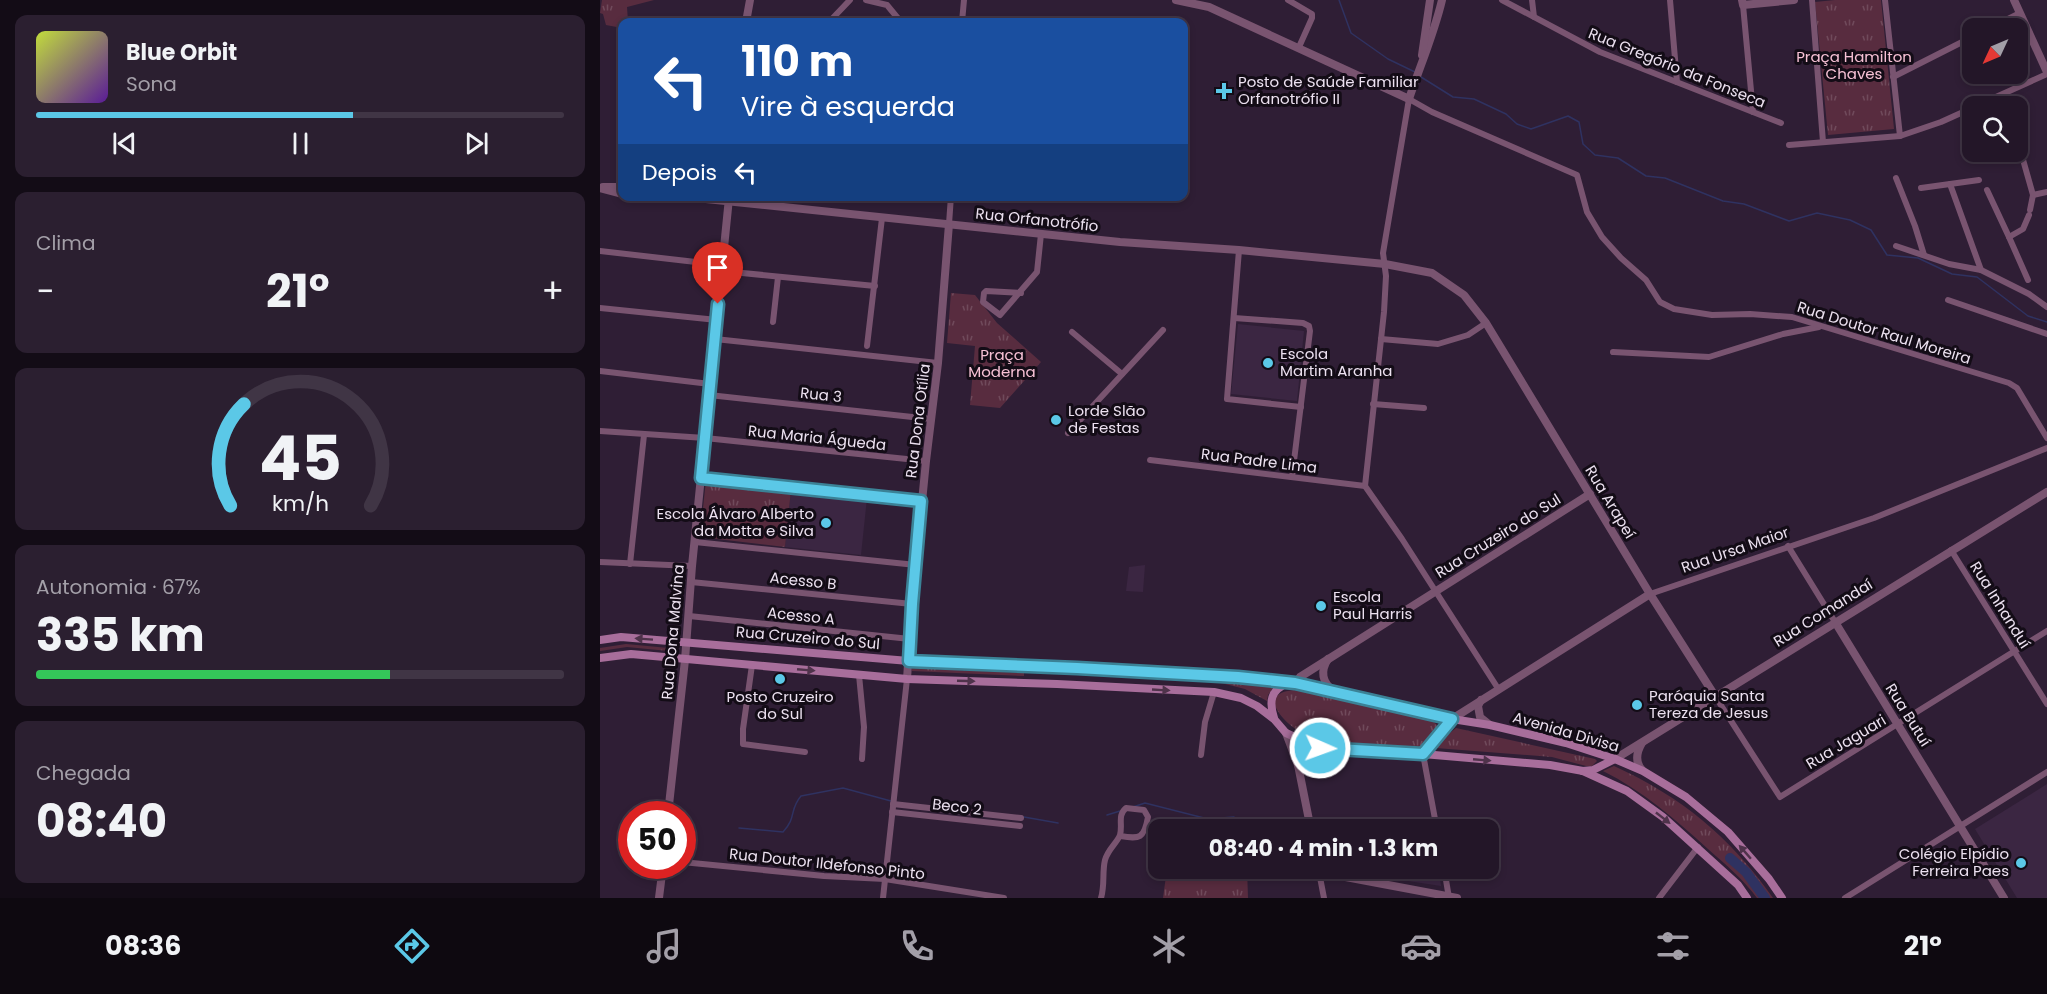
<!DOCTYPE html>
<html lang="pt">
<head>
<meta charset="utf-8">
<style>
	body { margin:0; font-family:Poppins,sans-serif; background:#2b1f30; color:#f1f3f6; height:100vh; display:flex; flex-direction:column; font-size:22px; white-space:nowrap }
	* { box-sizing:border-box; margin:0 }
	p { font-size:20px; color:#a39fa8 }
	.icon { flex:none; width:33px; height:33px; fill:none; stroke:currentColor; stroke-width:2; stroke-linecap:round; stroke-linejoin:round }
	.map { position:relative; flex:1; overflow:hidden }
	.drawer { display:flex; flex-direction:column; gap:15px; padding:15px; background:#130c16; width:600px }
	.drawer>* { flex:none }
	.guide { position:absolute; left:18px; top:18px; width:570px; height:183px; border-radius:12px; box-shadow:0 3px 9px #0003,0 0 0 2px #403545; background:#1a4fa0; color:#fff; overflow:hidden }
	.needle { width:39px; rotate:226deg }
	.controls { position:absolute; left:1362px; top:18px; display:grid; gap:12px }
	.controls a { display:grid; place-items:center; width:66px; height:66px; border-radius:12px; background:#231628; box-shadow:0 3px 9px #0003,0 0 0 2px #403545; font-size:30px }
	.speed { position:absolute; left:18px; top:801px; display:flex; gap:12px; font-size:30px; font-weight:700; text-align:center }
	.speed>* { display:grid; place-content:center; width:78px; height:78px; border-radius:50%; background:#231628; box-shadow:0 3px 9px #0003,0 0 0 2px #403545; line-height:1 }
	.speed .limit { border:9px solid #d22; background:#fff; color:#111 }
	.pin { position:absolute; display:grid; place-items:center; width:51px; height:51px; color:#fff; margin:-62px -26px; border-radius:50% 50% 50% 0; rotate:-45deg; box-shadow:0 0 6px #0007 }
	.pin .icon { rotate:45deg }
	.me { position:absolute; width:66px; margin:-33px; rotate:92deg; stroke-linejoin:round; filter:drop-shadow(0 0 4px #0008) }
	.turn { display:flex; align-items:center; gap:21px; height:126px; padding:0 24px; font-size:27px }
	.turn .icon { width:78px; height:78px; stroke-width:2.5 }
	.turn b { display:block; font-size:42px; line-height:51px }
	.then { display:flex; align-items:center; height:57px; padding:0 24px; background:#0003; gap:12px; font-size:22px }
	.big { font-size:45px; font-weight:700; line-height:1.1 }
	.drawer .widget { flex:1; display:flex; flex-direction:column; justify-content:center; gap:9px; min-width:0; padding:0 21px; border-radius:12px; background:#2b1f30 }
	.drawer .dial { align-items:center; gap:0 }
	.dial svg { height:156px; overflow:visible; fill:none; stroke:#403545; stroke-width:7; stroke-linecap:round; text-anchor:middle }
	.dial text { fill:#f1f3f6; stroke:none }
	.song { display:flex; align-items:center; gap:18px }
	.cover { width:72px; height:72px; border-radius:9px; background:linear-gradient(135deg,hsl(70 70% 55%),hsl(270 70% 35%)) }
	.played { height:6px; border-radius:3px; background:linear-gradient(90deg,#5bc8e7 60%,#403545 60%) }
	.keys { display:flex; justify-content:space-around; direction:ltr }
	.heat { display:flex; justify-content:space-between; align-items:center; font-size:33px; direction:ltr }
	.charge { height:9px; border-radius:4px; background:linear-gradient(90deg,#34c759 67%,#403545 0) }
	.trip { position:absolute; left:548px; top:819px; width:351px; height:60px; border-radius:12px; background:#231628; box-shadow:0 3px 9px #0003,0 0 0 2px #403545; font-weight:700; line-height:60px; text-align:center }
	.tabs { display:flex; height:96px; justify-content:space-around; align-items:center; background:#0e0910; color:#a39fa8 }
	.tabs .icon { width:42px; height:42px }
	.tabs .active { color:#5bc8e7 }
	.tabs b { font-size:27px; color:#f1f3f6 }
	main { display:flex; flex:1; min-height:0 }
	.map>svg:first-child { display:block }
	.built { fill:#3b2642 }
	.grass { fill:url(#grass-tufts) }
	.garden { fill:#582c3f }
	.lines { fill:none; stroke-linecap:round; stroke-linejoin:round }
	.stream { stroke:#2f3261; stroke-width:1.5 }
	.river { stroke:#2f3261; stroke-width:10 }
	.minor { stroke:#795470; stroke-width:6 }
	.tertiary { stroke:#795470; stroke-width:8 }
	.secondary { stroke:#a86e9b; stroke-width:8 }
	.oneway { fill:#4f334b }
	.route-casing { stroke:#3b8296; stroke-width:15 }
	.route { stroke:#5bc8e7; stroke-width:10 }
	.poi-dot { fill:#5bc8e7; stroke:#130c16; stroke-width:2 }
	.labels { text-anchor:middle; stroke-width:6; stroke-linejoin:round; paint-order:stroke }
	.park-label { font-size:15px; fill:#f7c1d5; stroke:#130c16 }
	.street-label { font-size:15px; fill:#ece1f0; stroke:#130c16 }
	.poi-label { font-size:15px; fill:#ece1f0; stroke:#130c16; text-anchor:start }
</style>
</head>
<body>
<main>
<section class="drawer">
<div class="widget">
<div class="song"><i class="cover"></i><div><b>Blue Orbit</b><p>Sona</p></div></div>
<div class="played"></div>
<div class="keys"><svg class="icon" aria-label="previous" viewBox="0 0 24 24"><path d="M18 5L8 12l10 7zM5 5v14"/></svg><svg class="icon" aria-label="pause" viewBox="0 0 24 24"><path d="M8 5v14M16 5v14"/></svg><svg class="icon" aria-label="next" viewBox="0 0 24 24"><path d="M6 5l10 7-10 7zM19 5v14"/></svg></div>
</div>
<div class="widget"><p>Clima</p>
<div class="heat"><a>−</a><b class="big">21°</b><a>+</a></div>
</div>
<div class="widget dial"><svg viewBox="0 0 100 80">
<path d="M14 69A42 42 0 1 1 86 69"/>
<path d="M14 69A42 42 0 0 1 21 17" stroke="#5bc8e7"/>
<text x="50" y="56" font-size="32" font-weight="700">45</text>
<text x="50" y="72" font-size="11">km/h</text>
</svg></div>
<div class="widget"><p>Autonomia · 67%</p><b class="big">335 km</b><div class="charge"></div></div>
<div class="widget"><p>Chegada</p><b class="big">08:40</b></div>
</section>
<div class="map">
<svg width="1447" height="898" viewBox="0 0 1447 898">
	<defs>
		<pattern id="grass-tufts" width="24" height="20" patternUnits="userSpaceOnUse" patternTransform="scale(1.5)"><rect width="24" height="20" fill="#582c3f"/><path d="M3 7l-1-3M5 7V3M7 7l1-3M15 17l-1-3M17 17v-4M19 17l1-3" fill="none" stroke="#704a5b"/></pattern>
	</defs>
	<rect width="100%" height="100%" fill="#2f1e35"/>
	<g class="built">
		<path d="M638 324 704 331 697 401 631 394Z"/>
		<path d="M191 490 267 498 261 555 185 547Z"/>
		<path d="M545 565 543 592 526 591 529 567Z"/>
		<path d="M1447 784V898H1417L1375 829Z"/>
		<path d="M718 817 819 827 827 829H720Z"/>
		<path d="M729 869H839L841 886Z"/>
	</g>
	<g class="grass">
		<path d="M2 0H54L27 7 28 22H22V28L6 25 3 14 0 13Z"/>
		<path d="M1235 0H1281L1294 129 1228 135 1215 2Z"/>
		<path d="M351 293 375 295 397 323 441 362 400 408 370 405 375 346 347 343Z"/>
		<path d="M106 480 191 490 185 547 100 537Z"/>
		<path d="M26 644 79 649V652L27 647 0 651V648Z"/>
		<path d="M312 668 424 673V676L312 671Z"/>
		<path d="M621 683 674 687 668 695 667 701 645 689Z"/>
		<path d="M694 690 737 697 833 721 837 725C836 735 826 744 817 749 782 747 741 749 707 736 689 728 652 694 694 690Z"/>
		<path d="M856 728 995 759 997 761 992 766H986L952 757 836 748V745Z"/>
		<path d="M1014 766C1082 797 1130 837 1173 898H1169L1149 871 1131 855 1127 860 1143 873 1160 898H1157C1143 879 1125 864 1108 849 1075 819 1043 791 1003 771Z"/>
		<path d="M559 869H647L648 898H563L566 876 558 874Z"/>
	</g>
	<path class="garden" d="M138 520 166 523 164 539 137 536Z"/>
	<g class="lines">
		<g class="stream">
			<path d="M739 0 751 33 788 59 815 72"/>
			<path d="M821 77 853 97 874 99 906 114 917 124 931 129 968 116 979 122 983 144 995 155 1018 158 1046 176 1065 178 1123 201 1144 204 1189 221 1217 213 1250 220 1271 230 1287 255 1318 258 1352 274 1377 277 1428 316 1447 322"/>
			<path d="M533 807 545 803 608 819 634 817"/>
			<path d="M507 815 520 811"/>
			<path d="M424 817 458 823"/>
			<path d="M139 828 183 832C197 817 189 810 201 796L243 788 291 801"/>
		</g>
		<path class="river" d="M1130 858 1146 872 1165 898"/>
		<g class="minor">
			<path d="M266 0 287 5 301 22H307"/>
			<path d="M688 0 712 14V18L699 47"/>
			<path d="M902 0 1000 52 1181 123"/>
			<path d="M932 0 934 17"/>
			<path d="M1070 0 1077 82"/>
			<path d="M1212 0 1223 142"/>
			<path d="M1285 0 1300 136"/>
			<path d="M1143 5 1153 112"/>
			<path d="M229 22 250 0"/>
			<path d="M362 22 364 0"/>
			<path d="M1390 28 1420 13"/>
			<path d="M1293 77 1372 37"/>
			<path d="M1403 95 1407 106"/>
			<path d="M1376 106 1447 74"/>
			<path d="M1418 142 1433 195 1430 210"/>
			<path d="M1189 145 1300 136 1341 122 1372 108"/>
			<path d="M1296 178 1315 226 1324 255"/>
			<path d="M1350 184 1381 270"/>
			<path d="M1321 188 1379 180"/>
			<path d="M1387 190 1409 237"/>
			<path d="M1433 195 1447 192"/>
			<path d="M349 224 351 196"/>
			<path d="M1296 246 1349 264 1381 270 1429 294 1447 307"/>
			<path d="M639 250 627 399 701 407"/>
			<path d="M0 251 122 265"/>
			<path d="M122 271 275 286"/>
			<path d="M1428 280 1409 237 1423 229 1429 215"/>
			<path d="M421 293 386 291 384 293 383 302 400 315 437 272 441 234"/>
			<path d="M1348 300 1447 334"/>
			<path d="M0 308 117 320"/>
			<path d="M634 318 703 323 709 326 710 331 692 477"/>
			<path d="M173 322 178 277"/>
			<path d="M472 332 522 374"/>
			<path d="M115 339 338 363"/>
			<path d="M781 339 838 344 868 335 886 323"/>
			<path d="M267 346 282 218"/>
			<path d="M1013 352 1109 357 1183 334 1219 327"/>
			<path d="M0 371 110 384"/>
			<path d="M109 395 331 419"/>
			<path d="M773 404 824 408"/>
			<path d="M0 431 105 438 326 461"/>
			<path d="M468 433 563 330"/>
			<path d="M550 460 765 486"/>
			<path d="M101 478 321 501"/>
			<path d="M95 542 316 565"/>
			<path d="M1188 546 1235 622"/>
			<path d="M1351 550 1447 704"/>
			<path d="M0 562 92 566"/>
			<path d="M30 564 44 435"/>
			<path d="M91 582 312 604"/>
			<path d="M1050 594 1274 518 1447 448"/>
			<path d="M89 616 310 639"/>
			<path d="M152 665 143 729V744L205 752"/>
			<path d="M259 675 264 727 262 759"/>
			<path d="M899 690 802 539 765 486 784 312 786 276 783 253 809 99 832 112 977 175 987 212 1002 237 1021 258 1046 280 1060 302 1074 309 1112 315 1150 314 1192 317 1409 383 1417 388 1447 438"/>
			<path d="M1115 696 1180 797 1447 631"/>
			<path d="M823 754 837 830"/>
			<path d="M601 755 605 722 614 692"/>
			<path d="M293 804 421 818"/>
			<path d="M292 812 420 826"/>
			<path d="M82 862 224 876 285 879 404 898"/>
			<path d="M696 868 719 872 724 898"/>
			<path d="M844 868 849 898"/>
			<path d="M283 898 307 679"/>
			<path d="M501 898C505 885 502 872 505 860 508 849 517 843 520 835 523 824 517 816 526 808L544 810 548 817C544 839 540 839 520 836"/>
			<path d="M1059 898 1098 847"/>
			<path d="M1245 898 1447 772"/>
		</g>
		<g class="tertiary">
			<path d="M576 0 609 7 809 99C820 66 834 34 842 0"/>
			<path d="M1142 0 1143 5 1194 0"/>
			<path d="M1414 0 1447 72"/>
			<path d="M146 22 150 0"/>
			<path d="M822 55 830 0"/>
			<path d="M3 187H22"/>
			<path d="M0 188 22 194"/>
			<path d="M61 196 96 198 520 242 639 250 785 264 832 273 864 295 886 323 1050 594 1115 696"/>
			<path d="M1235 622 1404 898"/>
			<path d="M728 659C720 671 722 683 734 691"/>
			<path d="M307 679 312 604 326 461 338 363 349 224"/>
			<path d="M695 683 700 677 990 494"/>
			<path d="M881 700 878 706 880 717 890 725"/>
			<path d="M852 719 1050 594"/>
			<path d="M686 733 698 765 711 830"/>
			<path d="M1042 743C1036 753 1035 762 1042 770"/>
			<path d="M1015 759 1447 492"/>
			<path d="M698 765C702 754 708 749 719 748"/>
			<path d="M68 814 85 660 92 566 129 198"/>
			<path d="M718 868 719 872 857 898"/>
			<path d="M59 898 63 866"/>
		</g>
		<g class="secondary">
			<path d="M0 640 21 637 309 661 477 668 638 677 695 683 852 719 890 725 966 743 1015 759 1043 771 1086 797 1128 832 1169 879 1182 898"/>
			<path d="M0 658 31 654 307 679 457 684 614 692 641 698 657 706 674 719 686 733 719 748 823 754 950 765 983 771 1027 791 1063 817 1138 885 1147 898"/>
			<path d="M674 718C669 702 670 690 688 683"/>
			<path d="M823 754 852 719"/>
			<path d="M983 771 993 770 1015 759"/>
		</g>
	</g>
	<defs><path id="oneway-solid" d="M-6-.8H1V-3.2L6.5 0L1 3.2V.8H-6Z" transform="scale(1.5)"/></defs>
	<g class="oneway">
		<use href="#oneway-solid" transform="translate(44 639) rotate(-176)"/>
		<use href="#oneway-solid" transform="translate(206 670) rotate(5)"/>
		<use href="#oneway-solid" transform="translate(366 681) rotate(2)"/>
		<use href="#oneway-solid" transform="translate(561 690) rotate(3)"/>
		<use href="#oneway-solid" transform="translate(882 760) rotate(5)"/>
		<use href="#oneway-solid" transform="translate(1063 818) rotate(38)"/>
		<use href="#oneway-solid" transform="translate(1145 852) rotate(-131)"/>
	</g>
	<g class="lines">
		<g class="route-casing">
			<path id="route" d="M118 304 101 478 321 501 312 604 309 661 477 668 638 677 695 683 852 719 823 754 720 748"/>
		</g>
		<use href="#route" class="route"/>
	</g>
	<g class="poi-dot">
		<path d="M621 82h6v6h6v6h-6v6h-6v-6h-6v-6h6z"/>
		<circle cx="668" cy="363" r="6"/>
		<circle cx="456" cy="420" r="6"/>
		<circle cx="226" cy="523" r="6"/>
		<circle cx="721" cy="606" r="6"/>
		<circle cx="180" cy="679" r="6"/>
		<circle cx="1037" cy="705" r="6"/>
		<circle cx="1421" cy="863" r="6"/>
	</g>
	<g class="labels">
		<g class="park-label">
			<text x="1254" y="62">Praça Hamilton<tspan x="1254" dy="17">Chaves</tspan></text>
			<text x="402" y="360">Praça<tspan x="402" dy="17">Moderna</tspan></text>
		</g>
		<g class="street-label">
			<text transform="translate(1077 68) rotate(22)" y="5">Rua Gregório da Fonseca</text>
			<text transform="translate(437 220) rotate(6)" y="5">Rua Orfanotrófio</text>
			<text transform="translate(1284 333) rotate(17)" y="5">Rua Doutor Raul Moreira</text>
			<text transform="translate(221 395) rotate(6)" y="5">Rua 3</text>
			<text transform="translate(318 421) rotate(-83)" y="5">Rua Dona Otília</text>
			<text transform="translate(217 438) rotate(6)" y="5">Rua Maria Águeda</text>
			<text transform="translate(659 461) rotate(7)" y="5">Rua Padre Lima</text>
			<text transform="translate(1010 502) rotate(59)" y="5">Rua Arapeí</text>
			<text transform="translate(898 536) rotate(-32)" y="5">Rua Cruzeiro do Sul</text>
			<text transform="translate(1135 550) rotate(-19)" y="5">Rua Ursa Maior</text>
			<text transform="translate(203 581) rotate(6)" y="5">Acesso B</text>
			<text transform="translate(1400 605) rotate(58)" y="5">Rua Inhanduí</text>
			<text transform="translate(1223 613) rotate(-32)" y="5">Rua Comandaí</text>
			<text transform="translate(201 616) rotate(6)" y="5">Acesso A</text>
			<text transform="translate(73 632) rotate(-85)" y="5">Rua Dona Malvina</text>
			<text transform="translate(208 638) rotate(5)" y="5">Rua Cruzeiro do Sul</text>
			<text transform="translate(1308 715) rotate(58)" y="5">Rua Butuí</text>
			<text transform="translate(966 732) rotate(16)" y="5">Avenida Divisa</text>
			<text transform="translate(1246 742) rotate(-31)" y="5">Rua Jaguari</text>
			<text transform="translate(357 807) rotate(7)" y="5">Beco 2</text>
			<text transform="translate(227 864) rotate(6)" y="5">Rua Doutor Ildefonso Pinto</text>
		</g>
		<g class="poi-label">
			<text x="638" y="87">Posto de Saúde Familiar<tspan x="638" dy="17">Orfanotrófio II</tspan></text>
			<text x="680" y="359">Escola<tspan x="680" dy="17">Martim Aranha</tspan></text>
			<text x="468" y="416">Lorde Slão<tspan x="468" dy="17">de Festas</tspan></text>
			<text x="214" y="519" text-anchor="end">Escola Álvaro Alberto<tspan x="214" dy="17">da Motta e Silva</tspan></text>
			<text x="733" y="602">Escola<tspan x="733" dy="17">Paul Harris</tspan></text>
			<text x="1049" y="701">Paróquia Santa<tspan x="1049" dy="17">Tereza de Jesus</tspan></text>
			<text x="180" y="702" text-anchor="middle">Posto Cruzeiro<tspan x="180" dy="17">do Sul</tspan></text>
			<text x="1409" y="859" text-anchor="end">Colégio Elpídio<tspan x="1409" dy="17">Ferreira Paes</tspan></text>
		</g>
	</g>
</svg>
<div class="controls">
<a><svg class="needle" viewBox="-14 -14 28 28"><path d="M0-13l5 13h-10z" fill="#e53935"/><path d="M0 13l5-13h-10z" fill="#a39fa8"/></svg></a>
<a><svg class="icon" aria-label="search" viewBox="0 0 24 24"><circle cx="10" cy="10" r="6"/><path d="M15 15l6 6"/></svg></a>
</div>
<div class="speed"><div class="limit">50</div></div>
<div class="pin" style="left:118px;top:304px;background:#d93025"><svg class="icon" aria-label="arrive" viewBox="0 0 24 24"><path d="M6 21V4h12l-3 4 3 4H6"/></svg></div>
<svg class="me" style="left:720px;top:748px" viewBox="-20 -20 40 40"><circle r="17" fill="#5bc8e7" stroke="#fff" stroke-width="3"/><path d="M0-11L8 9 0 5-8 9z" fill="#fff"/></svg>
<div class="trip">08:40 · 4 min · 1.3 km</div>
<div class="guide">
<div class="turn"><svg class="icon" aria-label="left" viewBox="0 0 24 24"><path d="M17 20v-9H6M10 6l-5 5 5 5"/></svg><div><b>110 m</b>Vire à esquerda</div></div>
<div class="then">Depois<svg class="icon" aria-label="left" viewBox="0 0 24 24"><path d="M17 20v-9H6M10 6l-5 5 5 5"/></svg></div>
</div>
</div>
</main>
<nav class="tabs">
<b>08:36</b>
<svg class="icon active" aria-label="directions" viewBox="0 0 24 24"><path d="M12 3l9 9-9 9-9-9zM9 14v-3h6M13 9l2 2-2 2"/></svg>
<svg class="icon" aria-label="music" viewBox="0 0 24 24"><path d="M9 18V5l10-2v13"/><circle cx="6" cy="18" r="3"/><circle cx="16" cy="16" r="3"/></svg>
<svg class="icon" aria-label="phone" viewBox="0 0 24 24"><path d="M5 4h4l2 5-3 2q2 4 5 5l2-3 5 2v4C11 20 4 13 5 4z"/></svg>
<svg class="icon" aria-label="climate" viewBox="0 0 24 24"><path d="M12 3v18M4 7l16 10M4 17L20 7"/></svg>
<svg class="icon" aria-label="car" viewBox="0 0 24 24"><path d="M5 17H2v-5l4-1 3-4h7l3 4 3 1v5h-3M9 17h6M6 11h13"/><circle cx="7" cy="17" r="2"/><circle cx="17" cy="17" r="2"/></svg>
<svg class="icon" aria-label="filters" viewBox="0 0 24 24"><path d="M4 7h16M4 17h16"/><circle cx="9" cy="7" r="2"/><circle cx="15" cy="17" r="2"/></svg>
<b>21°</b>
</nav>
</body>
</html>
